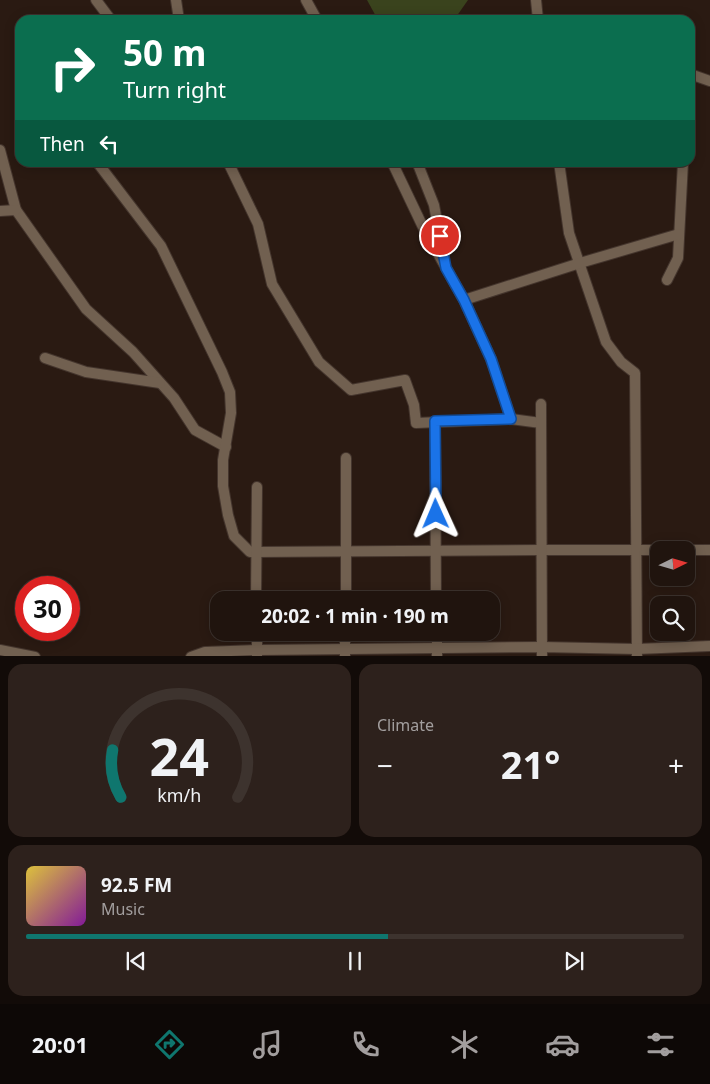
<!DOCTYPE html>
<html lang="en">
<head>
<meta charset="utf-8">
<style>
	body { margin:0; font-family:"Noto Sans",sans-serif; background:#2d211c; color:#f1f3f6; height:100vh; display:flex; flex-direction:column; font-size:19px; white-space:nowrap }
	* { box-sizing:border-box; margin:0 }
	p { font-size:16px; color:#a29e9e }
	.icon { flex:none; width:28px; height:28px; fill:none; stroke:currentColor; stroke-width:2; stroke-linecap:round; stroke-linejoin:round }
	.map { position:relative; height:656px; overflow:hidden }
	.drawer { display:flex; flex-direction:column; gap:8px; padding:8px; background:#120b08; flex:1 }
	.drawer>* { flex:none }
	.banner { position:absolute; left:15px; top:15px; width:680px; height:152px; border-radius:15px; box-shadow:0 2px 12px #0003,0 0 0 1px #3d332e; background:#0b6e4f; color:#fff; overflow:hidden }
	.needle { width:32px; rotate:85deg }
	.tools { position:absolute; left:650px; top:541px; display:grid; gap:10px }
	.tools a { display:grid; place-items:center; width:45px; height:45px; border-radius:10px; background:#20140e; box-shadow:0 2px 12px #0003,0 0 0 1px #3d332e; font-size:25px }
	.speed { position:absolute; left:15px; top:576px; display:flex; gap:10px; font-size:25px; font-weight:700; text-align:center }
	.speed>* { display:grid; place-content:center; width:65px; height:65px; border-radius:50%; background:#20140e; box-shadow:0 2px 12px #0003,0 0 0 1px #3d332e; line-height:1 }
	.speed .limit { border:8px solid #d22; background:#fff; color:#111 }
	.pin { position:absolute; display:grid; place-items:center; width:42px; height:42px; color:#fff; margin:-21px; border:2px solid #fff; border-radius:50%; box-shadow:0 1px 5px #0007 }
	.me { position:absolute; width:55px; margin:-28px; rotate:359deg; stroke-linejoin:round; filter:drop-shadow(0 0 4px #0008) }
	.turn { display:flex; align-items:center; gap:18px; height:105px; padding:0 25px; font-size:22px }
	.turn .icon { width:65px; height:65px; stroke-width:2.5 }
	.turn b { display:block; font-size:35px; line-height:42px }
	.then { display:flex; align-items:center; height:48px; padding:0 25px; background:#0003; gap:10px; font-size:19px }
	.big { font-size:38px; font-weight:700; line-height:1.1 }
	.drawer .widget { flex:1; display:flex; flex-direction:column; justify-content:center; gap:8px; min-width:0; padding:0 18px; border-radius:15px; background:#2d211c }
	.drawer .dial { align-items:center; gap:0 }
	.dial svg { height:130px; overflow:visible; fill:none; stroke:#3d332e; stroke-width:7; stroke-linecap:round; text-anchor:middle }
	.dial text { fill:#f1f3f6; stroke:none }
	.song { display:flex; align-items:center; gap:15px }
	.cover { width:60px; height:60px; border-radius:8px; background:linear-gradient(135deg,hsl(50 70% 55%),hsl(290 70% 35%)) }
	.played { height:5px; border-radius:2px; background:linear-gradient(90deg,#0f766e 55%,#3d332e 55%) }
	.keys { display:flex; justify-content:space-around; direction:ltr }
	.heat { display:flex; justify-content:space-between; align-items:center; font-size:28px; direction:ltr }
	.drawer .tiles { flex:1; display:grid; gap:8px; grid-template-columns:1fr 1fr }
	.widget:last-child { grid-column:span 2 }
	.trip { position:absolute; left:210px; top:591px; width:290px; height:50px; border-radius:15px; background:#20140e; box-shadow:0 2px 12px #0003,0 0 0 1px #3d332e; font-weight:700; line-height:50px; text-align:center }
	.tab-bar { display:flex; height:80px; justify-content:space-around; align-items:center; background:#0d0806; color:#a29e9e }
	.tab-bar .icon { width:35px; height:35px }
	.tab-bar .current { color:#0f766e }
	.tab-bar b { font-size:22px; color:#f1f3f6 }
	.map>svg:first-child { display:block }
	.green { fill:#3a431d }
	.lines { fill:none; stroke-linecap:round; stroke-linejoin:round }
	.street-casing { stroke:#44352d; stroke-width:12 }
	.street { stroke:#716050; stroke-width:10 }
	.route-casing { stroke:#114b97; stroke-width:12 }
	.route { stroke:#1a73e8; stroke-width:9 }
</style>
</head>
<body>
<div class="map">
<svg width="710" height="657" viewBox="0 0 710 657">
	<rect width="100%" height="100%" fill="#2a1a12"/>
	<path class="green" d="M367 0H468L454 20H378Z"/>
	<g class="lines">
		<g class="street-casing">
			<g id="street">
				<path d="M96 0 111 20"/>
				<path d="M176 0 179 20"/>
				<path d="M306 0 317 20"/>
				<path d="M536 0 538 20"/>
				<path d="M690 74 710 81"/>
				<path d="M0 150 16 210 86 309 133 352 174 398 195 430 226 447"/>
				<path d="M97 162 161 246 222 372 230 392 231 413 223 460V486L228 515 234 536 250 552 541 550H659"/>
				<path d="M228 162 258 224 272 284 319 362 351 390 405 380 414 405 416 423 511 419 541 423"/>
				<path d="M392 162 422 225 464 300 491 359 511 419"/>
				<path d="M417 162 434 205 444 259"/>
				<path d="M559 162 569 233 606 342 621 362 635 373 637 657"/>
				<path d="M0 211 16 210"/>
				<path d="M667 280 678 258 683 162"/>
				<path d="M464 300 580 263 679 234"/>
				<path d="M45 358 86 372 160 383"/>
				<path d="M541 404 542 657"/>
				<path d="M435 421 436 600"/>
				<path d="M677 550H710"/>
				<path d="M256 600 257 487"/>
				<path d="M346 600V458"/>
				<path d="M257 632V656"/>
				<path d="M437 632V657"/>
				<path d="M0 650 35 657"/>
				<path d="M191 657 205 652 257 650 542 647 637 649 710 646"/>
				<path d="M345 657V632"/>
			</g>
		</g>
		<use href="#street" class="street"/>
	</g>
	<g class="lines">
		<g class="route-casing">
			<path id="route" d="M436 514 435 421 511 419 491 359 464 300 446 268 440 236"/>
		</g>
		<use href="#route" class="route"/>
	</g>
</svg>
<div class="tools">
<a><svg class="needle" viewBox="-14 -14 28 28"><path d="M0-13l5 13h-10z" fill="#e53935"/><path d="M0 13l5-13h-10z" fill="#a29e9e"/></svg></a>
<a><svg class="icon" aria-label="search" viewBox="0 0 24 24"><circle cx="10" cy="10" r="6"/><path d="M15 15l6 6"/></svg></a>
</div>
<div class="speed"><div class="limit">30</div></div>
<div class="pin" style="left:440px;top:236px;background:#d93025"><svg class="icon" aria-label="arrive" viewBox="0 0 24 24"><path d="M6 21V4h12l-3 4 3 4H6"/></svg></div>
<svg class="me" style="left:436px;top:514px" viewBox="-20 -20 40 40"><path d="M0-17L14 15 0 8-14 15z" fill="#1a73e8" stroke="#fff" stroke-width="4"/></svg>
<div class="trip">20:02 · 1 min · 190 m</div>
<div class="banner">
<div class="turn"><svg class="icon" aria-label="right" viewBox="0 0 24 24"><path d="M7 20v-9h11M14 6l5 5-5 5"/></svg><div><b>50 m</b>Turn right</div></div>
<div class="then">Then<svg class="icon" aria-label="left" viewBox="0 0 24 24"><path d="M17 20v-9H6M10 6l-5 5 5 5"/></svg></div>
</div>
</div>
<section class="drawer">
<div class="tiles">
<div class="widget dial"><svg viewBox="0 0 100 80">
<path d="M14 69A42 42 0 1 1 86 69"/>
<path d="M14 69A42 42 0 0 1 9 40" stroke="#0f766e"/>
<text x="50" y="56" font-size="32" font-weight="700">24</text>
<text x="50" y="72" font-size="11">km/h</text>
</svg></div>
<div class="widget"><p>Climate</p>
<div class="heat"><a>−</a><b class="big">21°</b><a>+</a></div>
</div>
<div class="widget">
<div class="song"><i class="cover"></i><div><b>92.5 FM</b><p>Music</p></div></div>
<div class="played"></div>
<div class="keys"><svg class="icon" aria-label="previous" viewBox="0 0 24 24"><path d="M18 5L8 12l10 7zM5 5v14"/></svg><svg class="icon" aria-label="pause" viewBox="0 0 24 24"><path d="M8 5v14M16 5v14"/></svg><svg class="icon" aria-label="next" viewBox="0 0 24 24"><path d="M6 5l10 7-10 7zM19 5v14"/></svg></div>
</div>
</div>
</section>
<nav class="tab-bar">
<b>20:01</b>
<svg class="icon current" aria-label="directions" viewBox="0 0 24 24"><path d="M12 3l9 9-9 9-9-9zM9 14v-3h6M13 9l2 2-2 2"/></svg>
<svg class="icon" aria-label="music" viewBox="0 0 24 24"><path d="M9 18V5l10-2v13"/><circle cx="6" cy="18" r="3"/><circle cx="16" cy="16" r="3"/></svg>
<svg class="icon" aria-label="phone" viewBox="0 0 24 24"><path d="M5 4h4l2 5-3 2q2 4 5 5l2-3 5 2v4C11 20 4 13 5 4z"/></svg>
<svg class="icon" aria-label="climate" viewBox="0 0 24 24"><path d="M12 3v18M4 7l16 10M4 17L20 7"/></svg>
<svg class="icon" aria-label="car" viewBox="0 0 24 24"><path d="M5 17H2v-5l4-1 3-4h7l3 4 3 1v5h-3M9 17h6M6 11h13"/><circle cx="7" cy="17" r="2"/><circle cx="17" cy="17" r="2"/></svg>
<svg class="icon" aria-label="filters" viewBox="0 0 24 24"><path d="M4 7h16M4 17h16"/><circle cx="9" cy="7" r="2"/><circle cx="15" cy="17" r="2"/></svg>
</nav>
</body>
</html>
